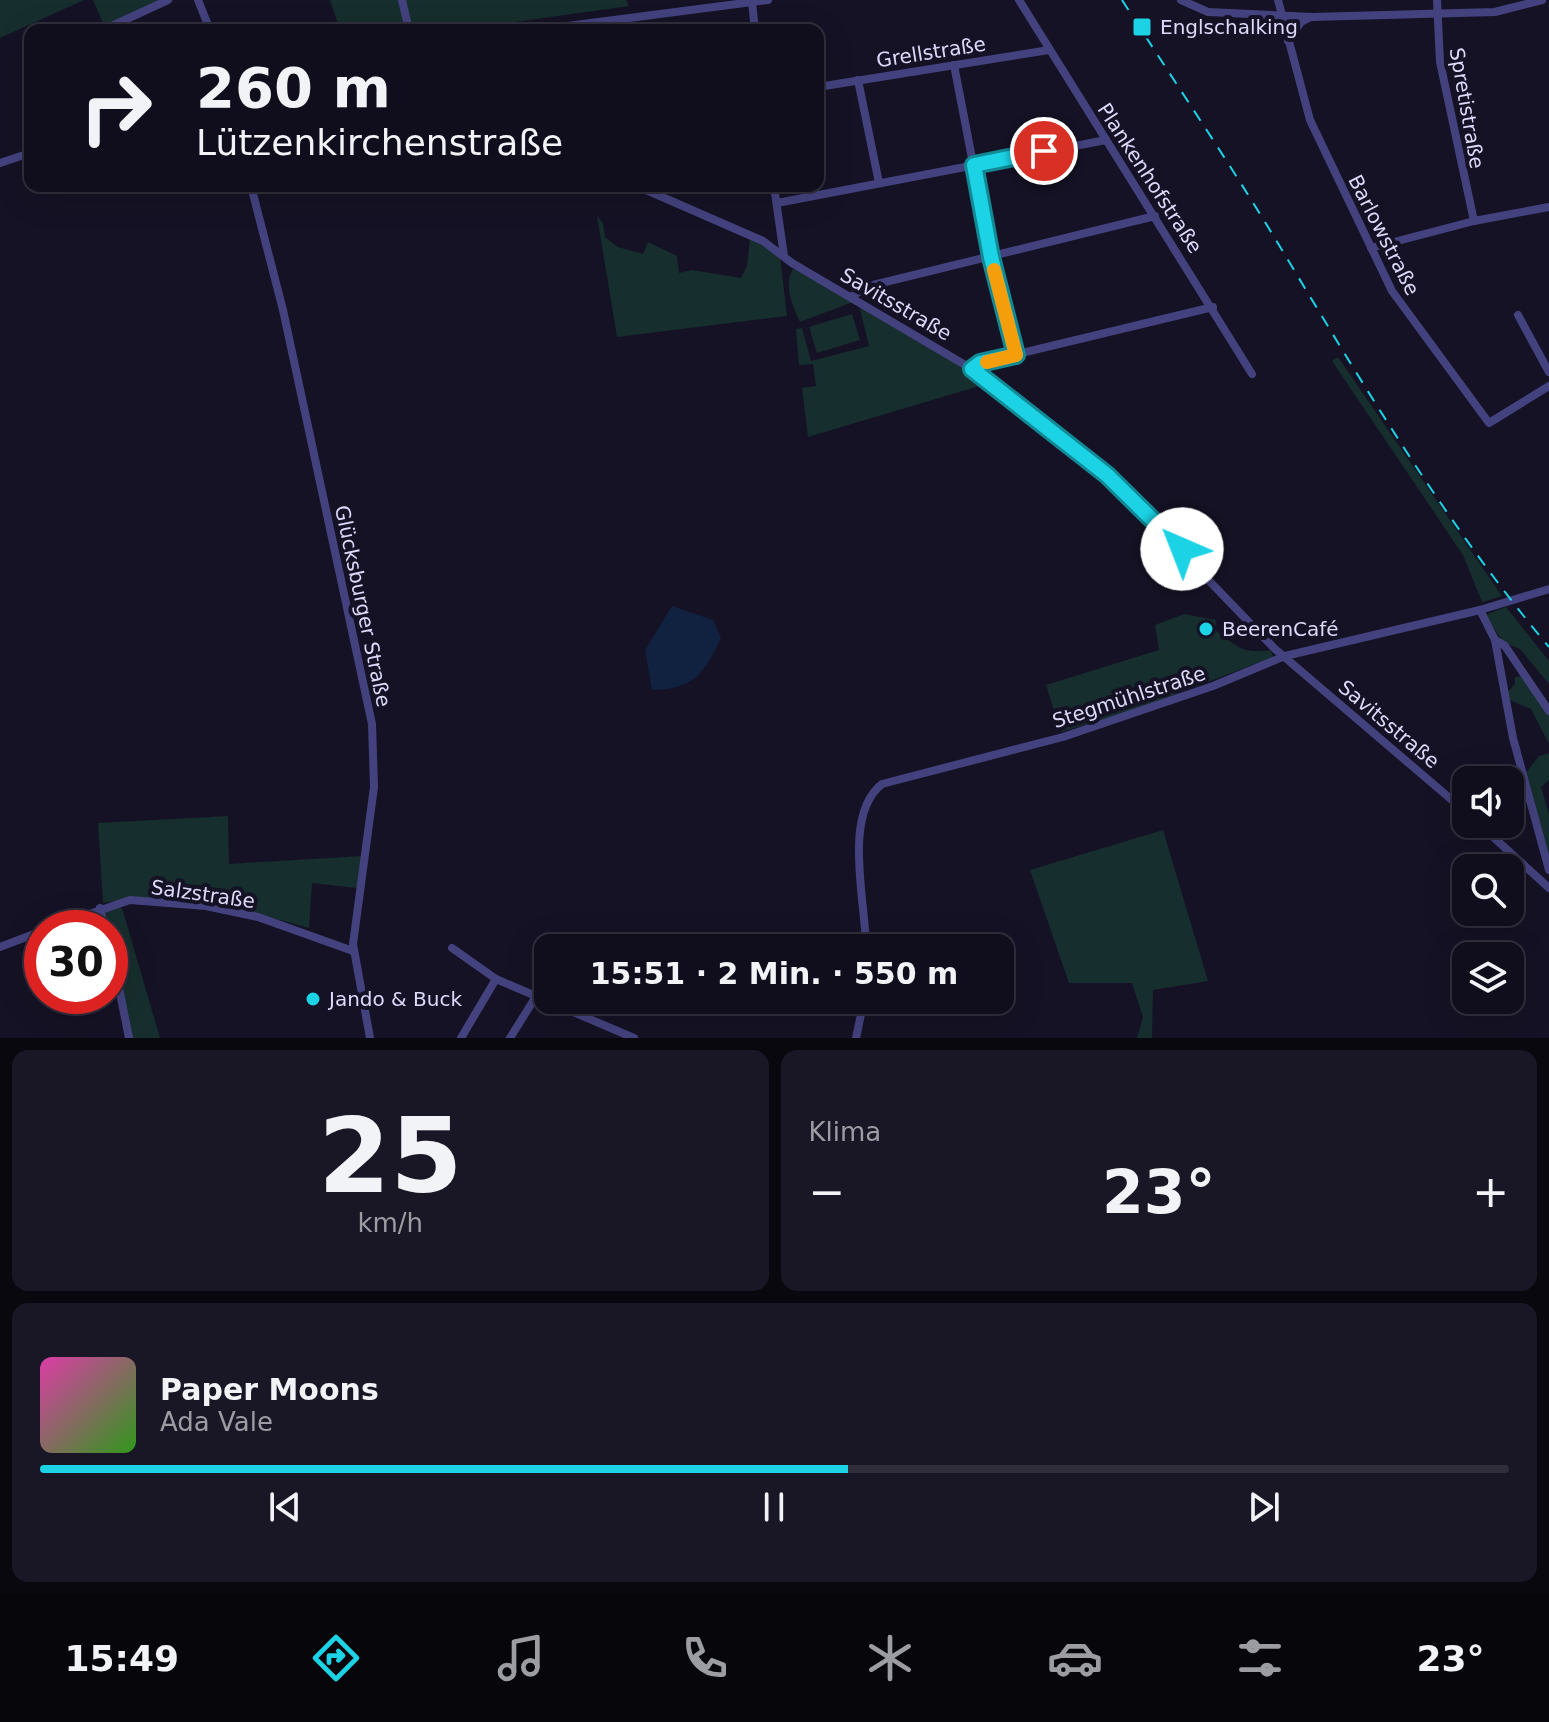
<!DOCTYPE html>
<html lang="de">
<head>
<meta charset="utf-8">
<style>
	body { margin:0; font-family:"DejaVu Sans",sans-serif; background:#191725; color:#f1f3f6; height:100vh; display:flex; flex-direction:column; font-size:30px; white-space:nowrap }
	* { box-sizing:border-box; margin:0 }
	p { font-size:26px; color:#9c9ca3 }
	.icon { flex:none; width:44px; height:44px; fill:none; stroke:currentColor; stroke-width:2; stroke-linecap:round; stroke-linejoin:round }
	.map { position:relative; height:1038px; overflow:hidden }
	.sheet { display:flex; flex-direction:column; gap:12px; padding:12px; background:#09080f; flex:1 }
	.sheet>* { flex:none }
	.banner { position:absolute; left:24px; top:24px; width:800px; height:168px; border-radius:16px; box-shadow:0 8px 32px #0002,0 0 0 2px #302e3b; background:#100e1c; color:#f1f3f6; overflow:hidden }
	.tools { position:absolute; left:1452px; top:766px; display:grid; gap:16px }
	.tools a { display:grid; place-items:center; width:72px; height:72px; border-radius:16px; background:#100e1c; box-shadow:0 8px 32px #0002,0 0 0 2px #302e3b; font-size:40px }
	.speed { position:absolute; left:24px; top:910px; display:flex; gap:16px; font-size:40px; font-weight:700; text-align:center }
	.speed>* { display:grid; place-content:center; width:104px; height:104px; border-radius:50%; background:#100e1c; box-shadow:0 8px 32px #0002,0 0 0 2px #302e3b; line-height:1 }
	.speed .limit { border:12px solid #d22; background:#fff; color:#111 }
	.pin { position:absolute; display:grid; place-items:center; width:68px; height:68px; color:#fff; margin:-34px; border:4px solid #fff; border-radius:50%; box-shadow:0 2px 8px #0007 }
	.me { position:absolute; width:88px; margin:-44px; rotate:316deg; stroke-linejoin:round; filter:drop-shadow(0 0 6px #0008) }
	.turn { display:flex; align-items:center; gap:28px; height:168px; padding:0 40px; font-size:36px }
	.turn .icon { width:104px; height:104px; stroke-width:2.5 }
	.turn b { display:block; font-size:56px; line-height:68px }
	.big { font-size:60px; font-weight:600; line-height:1.1 }
	.sheet .widget { flex:1; display:flex; flex-direction:column; justify-content:center; gap:12px; min-width:0; padding:0 28px; border-radius:16px; background:#191725 }
	.sheet .dial { align-items:center; gap:0 }
	.dial b { font-size:104px; line-height:1 }
	.song { display:flex; align-items:center; gap:24px }
	.cover { width:96px; height:96px; border-radius:12px; background:linear-gradient(135deg,hsl(320 70% 55%),hsl(110 70% 35%)) }
	.played { height:8px; border-radius:4px; background:linear-gradient(90deg,#1bd3e5 55%,#302e3b 55%) }
	.keys { display:flex; justify-content:space-around; direction:ltr }
	.heat { display:flex; justify-content:space-between; align-items:center; font-size:44px; direction:ltr }
	.sheet .tiles { flex:1; display:grid; gap:12px; grid-template-columns:1fr 1fr }
	.widget:last-child { grid-column:span 2 }
	.trip { position:absolute; left:534px; top:934px; width:480px; height:80px; border-radius:16px; background:#100e1c; box-shadow:0 8px 32px #0002,0 0 0 2px #302e3b; font-weight:600; line-height:80px; text-align:center }
	.tab-bar { display:flex; height:128px; justify-content:space-around; align-items:center; background:#06060b; color:#9c9ca3 }
	.tab-bar .icon { width:56px; height:56px }
	.tab-bar .selected { color:#1bd3e5 }
	.tab-bar b { font-size:36px; color:#f1f3f6 }
	.map>svg:first-child { display:block }
	.green { fill:#162e2d }
	.water { fill:#10223f }
	.lines { fill:none; stroke-linecap:round; stroke-linejoin:round }
	.minor { stroke:#44427e; stroke-width:8 }
	.rail { stroke:#1bd3e5; stroke-width:2; stroke-dasharray:12 10; stroke-linecap:butt }
	.route-casing { stroke:#128995; stroke-width:20 }
	.route { stroke:#1bd3e5; stroke-width:14 }
	.slow { stroke:#f59e0b; stroke-width:14 }
	.poi-dot { fill:#1bd3e5; stroke:#151225; stroke-width:3 }
	.labels { text-anchor:middle; stroke-width:8; stroke-linejoin:round; paint-order:stroke }
	.poi-label { font-size:20px; fill:#dddafb; stroke:#151225; text-anchor:start }
	.street-label { font-size:20px; fill:#dddafb; stroke:#151225 }
</style>
</head>
<body>
<div class="map">
<svg width="1549" height="1038" viewBox="0 0 1549 1038">
	<rect width="100%" height="100%" fill="#151225"/>
	<g class="green">
		<path d="M0 0H84L0 38Z"/>
		<path d="M93 0H166L110 25 103 23Z"/>
		<path d="M330 0H398L406 30H340Z"/>
		<path d="M404 0H626L629 6 458 30H411Z"/>
		<path d="M597 216 603 223 605 237 618 247 643 254 648 242 677 256 679 273 692 270 741 278 747 266 750 238 780 256 787 316 617 337Z"/>
		<path d="M793 269 796 270 853 302 800 322C793 306 783 286 793 269Z"/>
		<path d="M859 305 970 372 986 384 808 437 802 388 816 386 813 364 799 365 796 329 802 328 811 361 869 346Z"/>
		<path d="M852 314 860 340 817 353 809 327Z"/>
		<path d="M1338 357 1502 596 1482 602 1463 555 1332 361Z"/>
		<path d="M1506 607 1549 661V684L1520 649 1503 642 1485 615Z"/>
		<path d="M1184 614 1216 620 1215 630C1238 647 1241 654 1271 650L1273 657 1134 710 1061 732 1046 685 1159 650 1155 625Z"/>
		<path d="M1521 676 1549 710V744L1531 709 1507 699V693L1515 684V677Z"/>
		<path d="M1549 753V780L1541 787 1549 814V865L1525 774 1539 756Z"/>
		<path d="M228 816 229 864 361 856 357 888 312 883 309 928C248 911 167 892 103 903L98 823Z"/>
		<path d="M1163 830 1208 981 1153 990 1152 1038H1137L1143 1017 1132 983H1069L1030 870Z"/>
		<path d="M120 906 123 911 160 1038H131L105 909Z"/>
	</g>
	<path class="water" d="M672 606 713 620 721 638C704 674 694 689 652 690L645 650Z"/>
	<g class="lines">
		<g class="minor">
			<path d="M198 0 210 30"/>
			<path d="M402 0 409 30"/>
			<path d="M1019 0 1252 374"/>
			<path d="M1181 0 1208 12 1312 17 1495 12 1542 0"/>
			<path d="M1278 0 1310 120 1392 291 1489 423 1549 386"/>
			<path d="M1437 0 1440 62 1474 221"/>
			<path d="M752 2 755 30"/>
			<path d="M103 30 168 0"/>
			<path d="M537 30 768 0"/>
			<path d="M1288 41 1301 22 1311 17"/>
			<path d="M954 65 991 257 1016 355"/>
			<path d="M858 80 879 183"/>
			<path d="M818 87 1049 50"/>
			<path d="M0 163 30 153"/>
			<path d="M251 186 283 310 372 724 374 787 353 944 370 1038"/>
			<path d="M637 186 763 241 792 263 972 369 1107 475 1275 649 1466 812"/>
			<path d="M774 186 784 256"/>
			<path d="M777 203 1106 140"/>
			<path d="M1371 248 1474 221 1549 207"/>
			<path d="M852 296 869 286 1155 216"/>
			<path d="M1518 315 1549 372"/>
			<path d="M972 369 980 363 1213 307"/>
			<path d="M1480 610 1495 640 1505 646 1549 711"/>
			<path d="M1495 640 1513 738 1549 870"/>
			<path d="M1479 824 1549 888"/>
			<path d="M100 908 105 928"/>
			<path d="M49 928 130 900 206 906 258 917 353 951"/>
			<path d="M110 943 129 1038"/>
			<path d="M0 947 42 931"/>
			<path d="M452 948 496 979 634 1038"/>
			<path d="M866 948C866 903 842 815 882 784L1063 737 1213 686 1285 656 1480 610 1549 589"/>
			<path d="M461 1038 496 979"/>
			<path d="M510 1038 535 998"/>
			<path d="M856 1038 864 1000"/>
		</g>
		<path class="rail" d="M1122 0C1174 81 1229 162 1279 245 1362 383 1445 523 1549 647"/>
	</g>
	<g class="lines">
		<g class="route-casing">
			<path id="route" d="M1044 151 974 165 991 257 1016 355 980 363 972 369 1107 475 1182 549"/>
		</g>
		<use href="#route" class="route"/>
		<path class="slow" d="M987 362 1016 355 994 270"/>
	</g>
	<g class="poi-dot">
		<rect x="1132" y="17" width="20" height="20" rx="4"/>
		<circle cx="1206" cy="629" r="8"/>
		<circle cx="313" cy="999" r="8"/>
	</g>
	<g class="labels">
		<g class="poi-label">
			<text x="1160" y="34">Englschalking</text>
			<text x="1222" y="636">BeerenCafé</text>
			<text x="329" y="1006">Jando &amp; Buck</text>
		</g>
		<g class="street-label">
			<text transform="translate(931 52) rotate(-9)" y="7">Grellstraße</text>
			<text transform="translate(1467 108) rotate(80)" y="7">Spretistraße</text>
			<text transform="translate(1150 178) rotate(57)" y="7">Plankenhofstraße</text>
			<text transform="translate(1384 235) rotate(63)" y="7">Barlowstraße</text>
			<text transform="translate(896 304) rotate(30)" y="7">Savitsstraße</text>
			<text transform="translate(363 606) rotate(78)" y="7">Glücksburger Straße</text>
			<text transform="translate(1129 697) rotate(-18)" y="7">Stegmühlstraße</text>
			<text transform="translate(1389 724) rotate(40)" y="7">Savitsstraße</text>
			<text transform="translate(203 894) rotate(8)" y="7">Salzstraße</text>
		</g>
	</g>
</svg>
<div class="tools">
<a><svg class="icon" aria-label="sound" viewBox="0 0 24 24"><path d="M4 9h4l5-4v14l-5-4H4zM17 9q2 3 0 6"/></svg></a>
<a><svg class="icon" aria-label="search" viewBox="0 0 24 24"><circle cx="10" cy="10" r="6"/><path d="M15 15l6 6"/></svg></a>
<a><svg class="icon" aria-label="layers" viewBox="0 0 24 24"><path d="M12 4l9 5-9 5-9-5zM3 14l9 5 9-5"/></svg></a>
</div>
<div class="speed"><div class="limit">30</div></div>
<div class="pin" style="left:1044px;top:151px;background:#d93025"><svg class="icon" aria-label="arrive" viewBox="0 0 24 24"><path d="M6 21V4h12l-3 4 3 4H6"/></svg></div>
<svg class="me" style="left:1182px;top:549px" viewBox="-20 -20 40 40"><circle r="19" fill="#fff"/><path d="M0-13L10 11 0 6-10 11z" fill="#1bd3e5"/></svg>
<div class="trip">15:51 · 2 Min. · 550 m</div>
<div class="banner">
<div class="turn"><svg class="icon" aria-label="right" viewBox="0 0 24 24"><path d="M7 20v-9h11M14 6l5 5-5 5"/></svg><div><b>260 m</b>Lützenkirchenstraße</div></div>
</div>
</div>
<section class="sheet">
<div class="tiles">
<div class="widget dial"><b>25</b><p>km/h</p></div>
<div class="widget"><p>Klima</p>
<div class="heat"><a>−</a><b class="big">23°</b><a>+</a></div>
</div>
<div class="widget">
<div class="song"><i class="cover"></i><div><b>Paper Moons</b><p>Ada Vale</p></div></div>
<div class="played"></div>
<div class="keys"><svg class="icon" aria-label="previous" viewBox="0 0 24 24"><path d="M18 5L8 12l10 7zM5 5v14"/></svg><svg class="icon" aria-label="pause" viewBox="0 0 24 24"><path d="M8 5v14M16 5v14"/></svg><svg class="icon" aria-label="next" viewBox="0 0 24 24"><path d="M6 5l10 7-10 7zM19 5v14"/></svg></div>
</div>
</div>
</section>
<nav class="tab-bar">
<b>15:49</b>
<svg class="icon selected" aria-label="directions" viewBox="0 0 24 24"><path d="M12 3l9 9-9 9-9-9zM9 14v-3h6M13 9l2 2-2 2"/></svg>
<svg class="icon" aria-label="music" viewBox="0 0 24 24"><path d="M9 18V5l10-2v13"/><circle cx="6" cy="18" r="3"/><circle cx="16" cy="16" r="3"/></svg>
<svg class="icon" aria-label="phone" viewBox="0 0 24 24"><path d="M5 4h4l2 5-3 2q2 4 5 5l2-3 5 2v4C11 20 4 13 5 4z"/></svg>
<svg class="icon" aria-label="climate" viewBox="0 0 24 24"><path d="M12 3v18M4 7l16 10M4 17L20 7"/></svg>
<svg class="icon" aria-label="car" viewBox="0 0 24 24"><path d="M5 17H2v-5l4-1 3-4h7l3 4 3 1v5h-3M9 17h6M6 11h13"/><circle cx="7" cy="17" r="2"/><circle cx="17" cy="17" r="2"/></svg>
<svg class="icon" aria-label="filters" viewBox="0 0 24 24"><path d="M4 7h16M4 17h16"/><circle cx="9" cy="7" r="2"/><circle cx="15" cy="17" r="2"/></svg>
<b>23°</b>
</nav>
</body>
</html>
